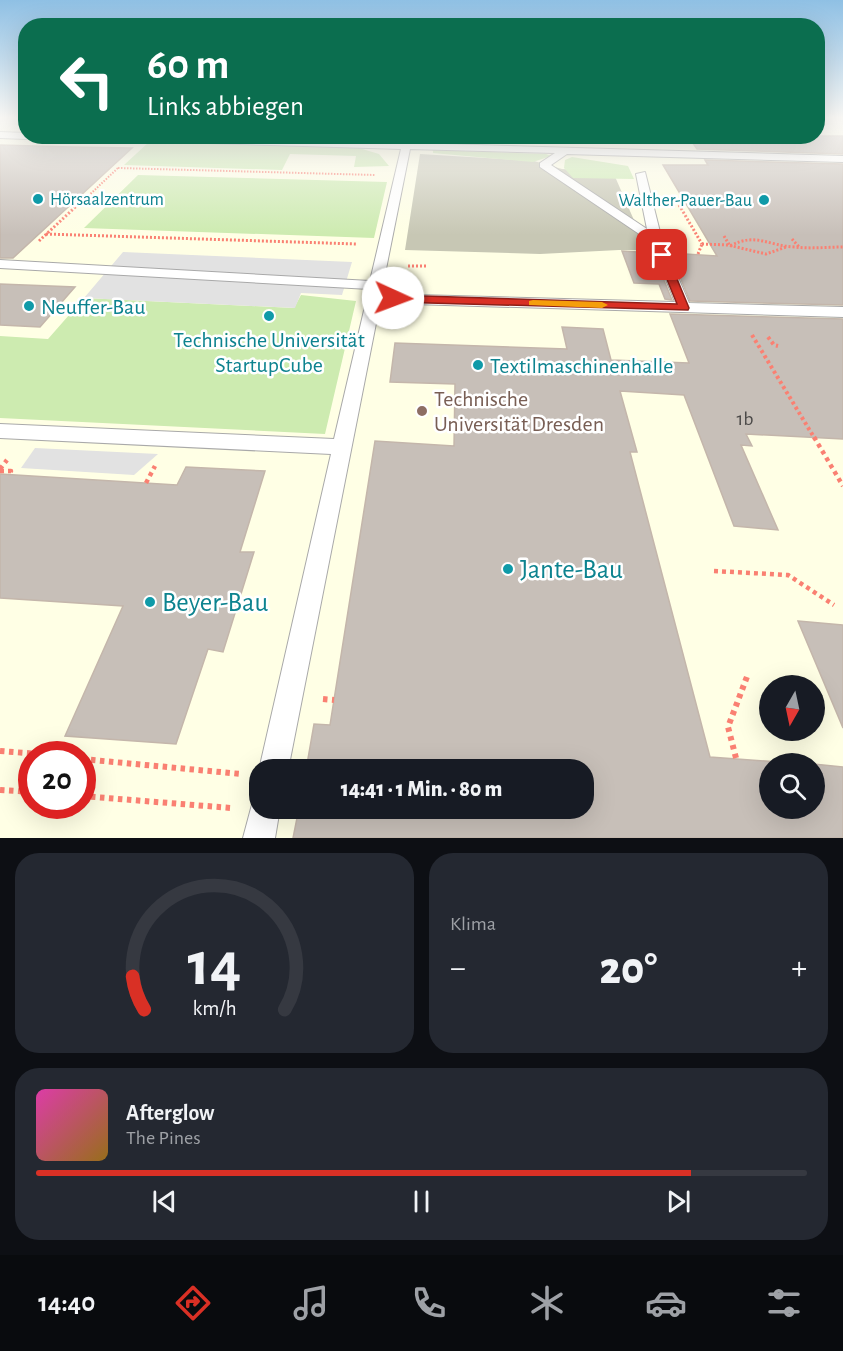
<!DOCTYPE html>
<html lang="de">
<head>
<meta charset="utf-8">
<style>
	body { margin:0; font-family:"Alegreya Sans",sans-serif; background:#242831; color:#f1f3f6; height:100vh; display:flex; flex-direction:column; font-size:22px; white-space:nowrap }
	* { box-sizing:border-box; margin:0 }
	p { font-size:20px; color:#9ea1a6 }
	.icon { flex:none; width:33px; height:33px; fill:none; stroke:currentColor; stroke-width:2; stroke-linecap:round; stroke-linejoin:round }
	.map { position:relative; height:838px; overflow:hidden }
	.side { display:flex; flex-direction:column; gap:15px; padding:15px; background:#0d0f14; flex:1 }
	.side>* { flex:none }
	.guide { position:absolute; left:18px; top:18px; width:807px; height:126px; border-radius:24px; box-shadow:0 6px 24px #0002; background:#0b6e4f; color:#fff; overflow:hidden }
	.needle { width:39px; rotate:189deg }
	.buttons { position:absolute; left:759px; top:675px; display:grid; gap:12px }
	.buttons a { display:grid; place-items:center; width:66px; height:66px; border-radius:50%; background:#171b24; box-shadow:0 6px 24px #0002; font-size:30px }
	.speed { position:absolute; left:18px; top:741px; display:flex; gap:12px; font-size:30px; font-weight:700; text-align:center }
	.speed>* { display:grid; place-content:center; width:78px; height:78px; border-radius:50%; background:#171b24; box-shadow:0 6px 24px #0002; line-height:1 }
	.speed .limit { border:9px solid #d22; background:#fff; color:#111 }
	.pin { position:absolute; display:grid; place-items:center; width:51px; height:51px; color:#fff; margin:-26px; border-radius:12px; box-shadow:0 3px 9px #0006 }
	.me { position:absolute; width:66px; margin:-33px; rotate:92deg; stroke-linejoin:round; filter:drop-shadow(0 0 4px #0008) }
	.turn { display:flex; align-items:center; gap:21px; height:126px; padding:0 30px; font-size:27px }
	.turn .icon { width:78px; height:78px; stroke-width:2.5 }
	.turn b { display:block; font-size:42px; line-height:51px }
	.big { font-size:45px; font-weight:800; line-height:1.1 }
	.side .widget { flex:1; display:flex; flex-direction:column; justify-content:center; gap:9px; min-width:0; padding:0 21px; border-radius:24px; background:#242831 }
	.side .dial { align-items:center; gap:0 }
	.dial svg { height:156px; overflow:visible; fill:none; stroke:#363941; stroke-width:7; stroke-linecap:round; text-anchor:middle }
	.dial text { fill:#f1f3f6; stroke:none }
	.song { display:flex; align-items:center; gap:18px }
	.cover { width:72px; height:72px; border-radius:9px; background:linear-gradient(135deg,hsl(320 70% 55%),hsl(40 70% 35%)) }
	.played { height:6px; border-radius:3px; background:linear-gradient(90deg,#d93025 85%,#363941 85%) }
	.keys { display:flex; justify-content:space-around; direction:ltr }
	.heat { display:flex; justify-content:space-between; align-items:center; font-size:33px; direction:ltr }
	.side .tiles { flex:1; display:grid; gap:15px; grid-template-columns:1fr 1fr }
	.widget:last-child { grid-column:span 2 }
	.trip { position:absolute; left:249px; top:759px; width:345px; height:60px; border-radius:24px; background:#171b24; box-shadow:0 6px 24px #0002; font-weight:800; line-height:60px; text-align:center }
	.menu { display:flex; height:96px; justify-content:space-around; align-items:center; background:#090b0e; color:#9ea1a6 }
	.menu .icon { width:42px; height:42px }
	.menu .active { color:#d93025 }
	.menu b { font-size:27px; color:#f1f3f6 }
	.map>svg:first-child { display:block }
	.education { fill:#ffffe5; fill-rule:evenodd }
	.construction { fill:#c7c7b4 }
	.grass { fill:#cdebb0 }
	.parking { fill:#e2e2e2 }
	.building { fill:#c7bfb8; stroke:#c4b6ab; stroke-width:1.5 }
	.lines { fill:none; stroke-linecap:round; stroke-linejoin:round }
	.lane-casing { stroke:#a9a9a9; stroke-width:2 }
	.path-far4 { stroke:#fa8072; stroke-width:2; stroke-dasharray:1.5 1.5; stroke-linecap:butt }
	.path-far3 { stroke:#fa8072; stroke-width:3; stroke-dasharray:2 2; stroke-linecap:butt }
	.path-far2 { stroke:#fa8072; stroke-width:4; stroke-dasharray:3 3; stroke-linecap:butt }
	.path-far1 { stroke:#fa8072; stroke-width:4.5; stroke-dasharray:4 4; stroke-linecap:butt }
	.path { stroke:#fa8072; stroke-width:6; stroke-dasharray:4.5 4.5; stroke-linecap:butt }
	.lane { fill:#fff; fill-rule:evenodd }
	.route { fill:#d93025; stroke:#8d1f18; stroke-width:1.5 }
	.slow { fill:#f59e0b }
	.culture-dot { fill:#0f9aa8; stroke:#fff; stroke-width:2 }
	.education-dot { fill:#8d6e63; stroke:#fff; stroke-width:2 }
	.labels { text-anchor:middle; stroke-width:5; stroke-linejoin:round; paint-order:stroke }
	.far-culture-label { font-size:18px; fill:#0d838f; stroke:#fff; text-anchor:start }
	.number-label { font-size:20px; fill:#4b4948 }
	.culture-label { font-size:22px; fill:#0d838f; stroke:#fff; text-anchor:start }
	.education-label { font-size:22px; fill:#785e54; stroke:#fff; text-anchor:start }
	.near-culture-label { font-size:27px; fill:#0d838f; stroke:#fff; text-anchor:start }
</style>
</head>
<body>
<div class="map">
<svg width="843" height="838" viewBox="0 0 843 838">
	<rect width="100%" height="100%" fill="#f2efe9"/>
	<path class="education" d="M0 118H25L26 136H818V118H843V838H0ZM770 686H814V730H770ZM32 754H82V806H32ZM770 764H814V808H770ZM260 770H584V808H260Z"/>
	<path class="construction" d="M420 154 534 161 562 169 613 172 647 250H619L540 254 405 250Z"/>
	<g class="grass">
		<path d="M149 142 359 148 379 154 389 166 354 167 356 156 290 154 282 170 124 165Z"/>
		<path d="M433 150 546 154 551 156 533 162 433 153Z"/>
		<path d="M572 157 628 166 634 179 573 178 564 168 565 160Z"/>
		<path d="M138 175 387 182 374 238 84 228Z"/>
		<path d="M301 295 356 301 325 434 0 418V336L48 339 84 298 294 308Z"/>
	</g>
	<g class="parking">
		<path d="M123 252 352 262 342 295 301 293 295 308 84 298Z"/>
		<path d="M35 448 158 454 134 475 21 468Z"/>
	</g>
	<g class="building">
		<path d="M688 136H843V154L697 149Z"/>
		<path d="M0 145 72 147 132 148 13 258H0Z"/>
		<path d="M705 160 843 164V305L690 301 670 253 717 256 663 165H708Z"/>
		<path d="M622 251 653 253 672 300 665 299 659 284 634 283Z"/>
		<path d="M0 284 75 287 40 327 0 325Z"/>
		<path d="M670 314 843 319V439L746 434 752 446 741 445 778 530 734 526 684 395 620 391 637 452H630L710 757 805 764H770V808H814V764L843 767V838H293L299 808H584V770H306L314 724 330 725 375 441 454 446 455 384 390 382 395 343 567 349 562 327 603 329 611 360 689 363Z"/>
		<path d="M186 467 265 471 240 552H254L223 652 208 649 176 744 65 736 123 606 0 598V474L177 485Z"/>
		<path d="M798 621 843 625V728Z"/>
	</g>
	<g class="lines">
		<g class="lane-casing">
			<g id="lane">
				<path d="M0 132 26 133V136H30L26 139 0 138Z"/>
				<path d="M71 136H185L402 143 403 136H412L411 143 843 156V162L567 154 551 165 647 229 636 174 645 172 662 240 689 303 843 307V317L380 303 288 770H260V772L259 770 331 454 0 438V424L334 439 369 289 0 268V260L370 281 401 149 75 139ZM410 149 555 153 540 163V167L651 242 675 302 381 294Z"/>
				<path d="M260 795V808H280L275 838H243L254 797Z"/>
			</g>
		</g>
		<g class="path-far4">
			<path d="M118 168 375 175"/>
			<path d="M84 200 119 167"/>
		</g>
		<g class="path-far3">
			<path d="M675 198 702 244"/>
			<path d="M46 234 357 244"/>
			<path d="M724 236 730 246C756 232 768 246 795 247 811 249 827 247 843 247"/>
			<path d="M792 239 800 248"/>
			<path d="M39 241 85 198"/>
			<path d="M702 244 728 245 766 254 786 247"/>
			<path d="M698 254 702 244"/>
			<path d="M408 266H427"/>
		</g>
		<g class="path-far2">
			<path d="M752 335 815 439"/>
			<path d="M768 337 774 345 778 346"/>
		</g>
		<g class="path-far1">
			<path d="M814 437 843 486"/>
			<path d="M0 469 7 460"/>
			<path d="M0 471H11L9 474"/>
			<path d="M146 483 155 466"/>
			<path d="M714 571 788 575 834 605"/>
		</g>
		<g class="path">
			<path d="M323 699 334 700"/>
			<path d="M0 751 39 754"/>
			<path d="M736 758 728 727 748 674"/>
			<path d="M82 759 241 774"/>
			<path d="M0 790 32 792"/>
			<path d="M82 796 231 808"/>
		</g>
		<use href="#lane" class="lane"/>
	</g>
	<linearGradient id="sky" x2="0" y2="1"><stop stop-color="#8fc0e4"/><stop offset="0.5" stop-color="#f9f8f5"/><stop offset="1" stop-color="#f9f8f5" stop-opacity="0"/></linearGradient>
	<rect width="843" height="235" fill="url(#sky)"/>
	<path class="route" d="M659 253 667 255 689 308 688 310 393 302 388 298 393 295 677 304 657 255Z"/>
	<path class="slow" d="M533 300 602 302 608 305 602 308 529 305V301Z"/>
	<g class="culture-dot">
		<circle cx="38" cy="199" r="6"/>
		<circle cx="764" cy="200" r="6"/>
		<circle cx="29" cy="306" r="6"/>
		<circle cx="269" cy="316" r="6"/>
		<circle cx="478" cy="365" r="6"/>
		<circle cx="508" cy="569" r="6"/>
		<circle cx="150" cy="602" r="6"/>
	</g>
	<circle class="education-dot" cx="422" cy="411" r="6"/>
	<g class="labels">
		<g class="far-culture-label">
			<text x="50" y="205">Hörsaalzentrum</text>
			<text x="752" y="206" text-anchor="end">Walther-Pauer-Bau</text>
		</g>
		<g class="number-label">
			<text x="745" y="425">1b</text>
		</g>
		<g class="culture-label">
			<text x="41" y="314">Neuffer-Bau</text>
			<text x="269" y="347" text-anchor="middle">Technische Universität<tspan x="269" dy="25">StartupCube</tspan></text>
			<text x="490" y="373">Textilmaschinenhalle</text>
		</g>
		<g class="education-label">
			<text x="434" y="406">Technische<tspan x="434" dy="25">Universität Dresden</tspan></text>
		</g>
		<g class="near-culture-label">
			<text x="520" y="578">Jante-Bau</text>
			<text x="162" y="611">Beyer-Bau</text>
		</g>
	</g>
</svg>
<div class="buttons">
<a><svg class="needle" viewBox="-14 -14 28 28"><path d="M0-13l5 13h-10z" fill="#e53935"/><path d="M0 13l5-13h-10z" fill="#9ea1a6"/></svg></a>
<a><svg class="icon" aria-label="search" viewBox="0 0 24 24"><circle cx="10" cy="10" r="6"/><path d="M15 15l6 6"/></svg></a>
</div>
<div class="speed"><div class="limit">20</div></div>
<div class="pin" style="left:662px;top:255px;background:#d93025"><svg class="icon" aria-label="arrive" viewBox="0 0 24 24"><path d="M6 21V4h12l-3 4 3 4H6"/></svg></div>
<svg class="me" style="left:393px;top:298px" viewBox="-20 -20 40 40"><circle r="19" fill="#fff"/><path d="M0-13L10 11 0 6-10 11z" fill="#d93025"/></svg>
<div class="trip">14:41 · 1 Min. · 80 m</div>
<div class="guide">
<div class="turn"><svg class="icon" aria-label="left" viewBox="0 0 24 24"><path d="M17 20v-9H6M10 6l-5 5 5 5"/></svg><div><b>60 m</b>Links abbiegen</div></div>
</div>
</div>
<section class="side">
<div class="tiles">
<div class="widget dial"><svg viewBox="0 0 100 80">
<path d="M14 69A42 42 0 1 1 86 69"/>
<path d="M14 69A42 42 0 0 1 8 52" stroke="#d93025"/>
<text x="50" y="56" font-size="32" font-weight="700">14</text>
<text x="50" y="72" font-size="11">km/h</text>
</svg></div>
<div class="widget"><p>Klima</p>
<div class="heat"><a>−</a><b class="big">20°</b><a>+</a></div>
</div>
<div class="widget">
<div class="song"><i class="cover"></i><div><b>Afterglow</b><p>The Pines</p></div></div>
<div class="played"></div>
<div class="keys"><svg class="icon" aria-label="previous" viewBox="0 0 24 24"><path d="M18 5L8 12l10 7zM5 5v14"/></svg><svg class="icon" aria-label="pause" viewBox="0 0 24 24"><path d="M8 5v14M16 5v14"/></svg><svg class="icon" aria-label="next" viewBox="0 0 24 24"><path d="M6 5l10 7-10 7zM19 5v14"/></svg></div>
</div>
</div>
</section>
<nav class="menu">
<b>14:40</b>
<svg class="icon active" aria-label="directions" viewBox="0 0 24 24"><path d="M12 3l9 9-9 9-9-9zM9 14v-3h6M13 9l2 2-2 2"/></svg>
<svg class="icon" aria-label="music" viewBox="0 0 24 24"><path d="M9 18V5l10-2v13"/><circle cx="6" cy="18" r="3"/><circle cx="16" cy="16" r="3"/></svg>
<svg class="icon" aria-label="phone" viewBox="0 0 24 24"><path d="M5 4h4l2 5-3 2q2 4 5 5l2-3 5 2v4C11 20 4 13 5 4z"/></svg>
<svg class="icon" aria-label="climate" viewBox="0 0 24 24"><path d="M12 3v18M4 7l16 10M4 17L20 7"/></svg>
<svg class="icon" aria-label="car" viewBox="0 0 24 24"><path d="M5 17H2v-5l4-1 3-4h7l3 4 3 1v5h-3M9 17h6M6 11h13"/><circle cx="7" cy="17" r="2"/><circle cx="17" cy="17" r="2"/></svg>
<svg class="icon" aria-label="filters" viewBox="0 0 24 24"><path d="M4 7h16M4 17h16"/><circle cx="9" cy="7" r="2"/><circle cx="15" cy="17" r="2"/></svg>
</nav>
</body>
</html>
